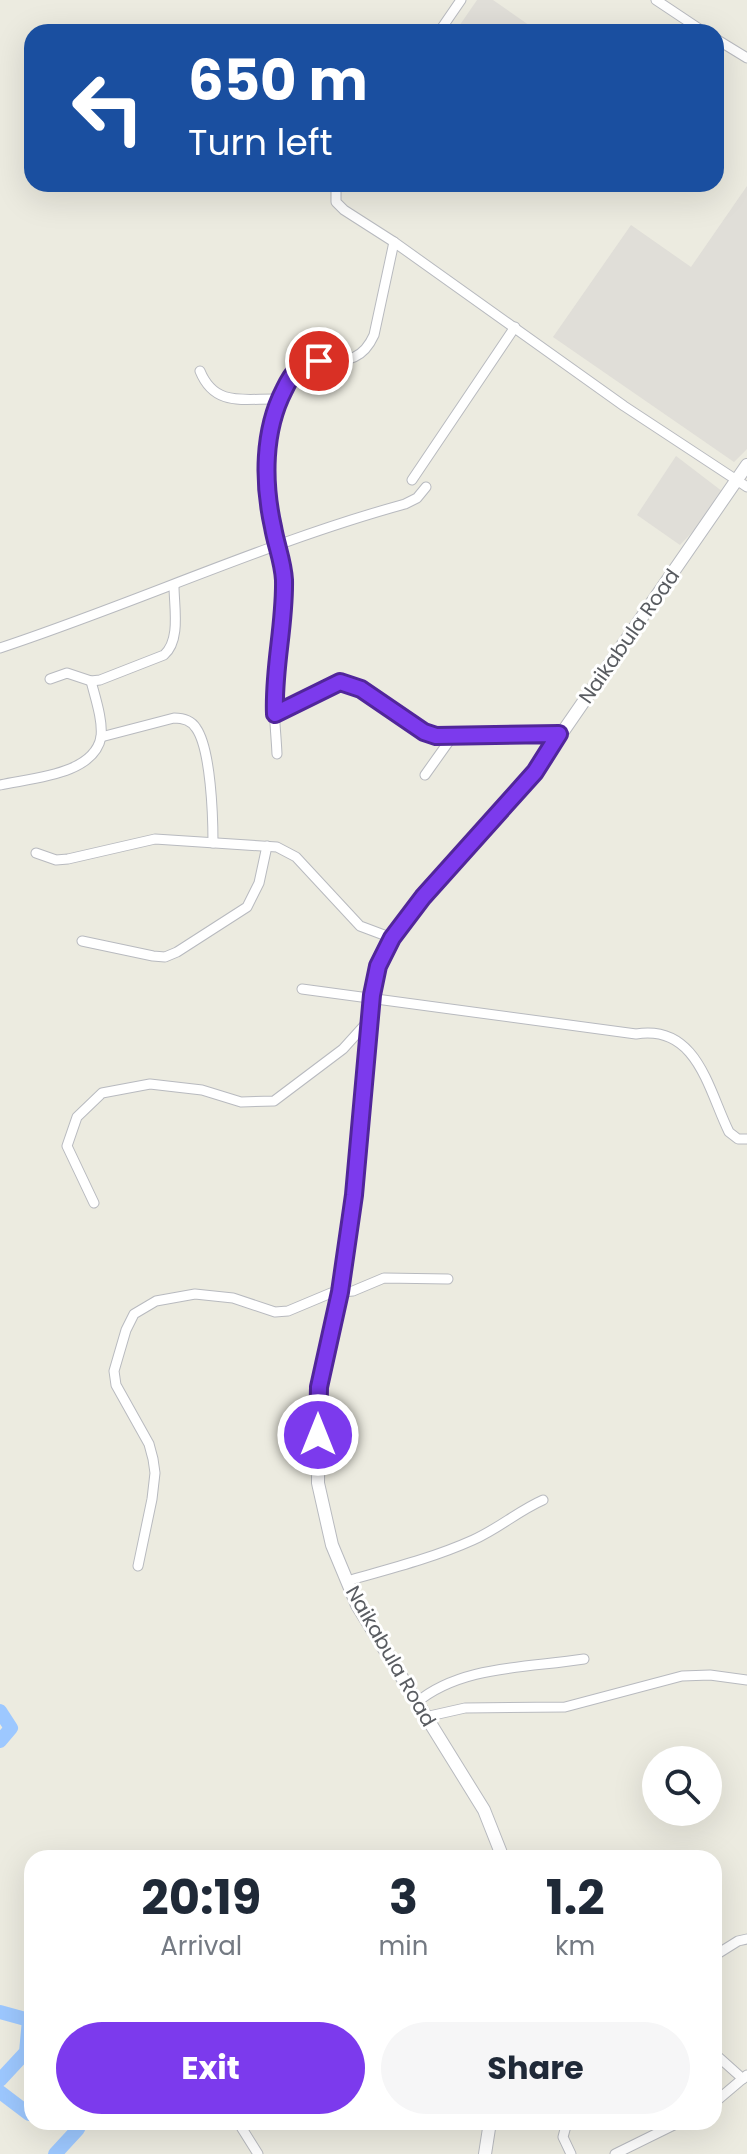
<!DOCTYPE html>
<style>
:root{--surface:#fff;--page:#f6f6f7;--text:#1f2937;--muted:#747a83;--accent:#7c3aed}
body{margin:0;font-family:Poppins,sans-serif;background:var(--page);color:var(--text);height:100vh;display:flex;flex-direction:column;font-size:30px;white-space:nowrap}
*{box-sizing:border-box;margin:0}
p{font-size:26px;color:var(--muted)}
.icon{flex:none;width:44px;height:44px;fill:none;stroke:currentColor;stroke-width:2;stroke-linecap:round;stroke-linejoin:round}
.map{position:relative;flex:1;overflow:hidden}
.details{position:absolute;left:24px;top:1850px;width:698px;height:280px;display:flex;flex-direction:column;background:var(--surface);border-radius:24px;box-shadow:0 8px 32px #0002}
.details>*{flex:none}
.guide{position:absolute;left:24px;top:24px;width:700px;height:168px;border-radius:24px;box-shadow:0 8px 32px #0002;background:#1a4fa0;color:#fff;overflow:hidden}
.controls{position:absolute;left:642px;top:1746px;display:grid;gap:16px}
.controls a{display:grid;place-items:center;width:80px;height:80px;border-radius:50%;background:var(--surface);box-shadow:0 8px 32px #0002;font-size:40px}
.pin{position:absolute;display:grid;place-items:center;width:68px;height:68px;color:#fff;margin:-34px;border:4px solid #fff;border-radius:50%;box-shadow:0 2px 8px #0007}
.me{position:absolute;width:88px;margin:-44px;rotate:0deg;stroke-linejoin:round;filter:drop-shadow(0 0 6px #0008)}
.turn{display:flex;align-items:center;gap:28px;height:168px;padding:0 32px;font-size:36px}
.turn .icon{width:104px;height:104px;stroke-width:2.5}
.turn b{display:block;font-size:56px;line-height:68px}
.eta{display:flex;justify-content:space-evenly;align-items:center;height:136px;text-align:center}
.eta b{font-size:48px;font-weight:700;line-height:56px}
.primary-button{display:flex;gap:16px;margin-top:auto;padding:16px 32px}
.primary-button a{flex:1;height:92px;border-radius:48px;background:var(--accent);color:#fff;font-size:32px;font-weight:700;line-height:92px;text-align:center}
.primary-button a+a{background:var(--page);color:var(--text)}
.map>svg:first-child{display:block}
.industrial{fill:#e0ded8}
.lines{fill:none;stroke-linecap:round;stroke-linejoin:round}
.river{stroke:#9dc8ff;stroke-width:14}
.minor-casing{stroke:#b8babf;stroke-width:11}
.tertiary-casing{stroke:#b8babf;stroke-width:14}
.minor{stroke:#fff;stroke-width:9}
.tertiary{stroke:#fff;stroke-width:12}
.route-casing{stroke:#51269a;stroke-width:20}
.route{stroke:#7c3aed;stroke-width:14}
.labels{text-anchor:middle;stroke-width:6;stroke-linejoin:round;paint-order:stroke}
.street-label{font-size:20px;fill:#595c61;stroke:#fff}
</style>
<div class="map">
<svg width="747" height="2154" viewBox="0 0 747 2154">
<rect width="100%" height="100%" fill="#ecebe0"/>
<!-- industrial -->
<g class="industrial">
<path d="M477 0H493L539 32H455Z"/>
<path d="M747 186V449L734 462 553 337 631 225 691 267Z"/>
<path d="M676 456 727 495 680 545 637 515Z"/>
</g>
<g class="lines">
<!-- river -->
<g class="river">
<path d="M0 1711 11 1728 0 1741"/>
<path d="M0 2012 29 2020 26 2052 0 2080"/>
<path d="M0 2092 29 2114 32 2113"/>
<path d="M55 2154 78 2129 73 2122"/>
</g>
<defs>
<g id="minor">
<path d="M656 0 704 32"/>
<path d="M439 32 461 0"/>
<path d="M716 39 747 58"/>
<path d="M336 184V202L344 210 394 242 624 406 747 487"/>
<path d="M200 371C215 408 245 398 279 399"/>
<path d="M412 480 515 327"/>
<path d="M0 648C136 603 267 542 405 504L417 498 426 487"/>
<path d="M50 679 67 673 91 681 100 680 164 655C181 640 174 607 174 586"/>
<path d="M275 714 340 682 350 683 361 689 424 732 436 736 559 734"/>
<path d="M101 737 174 718C183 718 191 720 196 728 211 749 213 817 213 843"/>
<path d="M277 754C276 732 273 709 274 687 275 652 284 618 284 583 284 564 277 547 273 529 263 483 263 428 286 385 312 338 352 384 374 335L394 242"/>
<path d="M425 775 452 737"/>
<path d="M0 785C31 778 94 775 101 737 103 720 95 697 91 681"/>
<path d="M36 853 56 860 68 859 155 839 277 847 296 857 360 926 392 938"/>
<path d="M82 941 153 956 165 957 177 952 247 907 259 883 267 846"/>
<path d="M302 989 636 1034C697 1024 708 1089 729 1132L738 1139H747"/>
<path d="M94 1203 67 1146 77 1117 102 1093 150 1084 202 1090 241 1102 274 1101 343 1049 371 1018"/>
<path d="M138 1566 152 1499 155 1473 153 1459 149 1444 116 1385 114 1371 126 1330 134 1314 156 1301 195 1294 233 1298 275 1312 288 1311 331 1293 353 1291 384 1278 448 1279"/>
<path d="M347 1581C389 1569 433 1558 473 1540 498 1529 518 1511 543 1500"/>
<path d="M416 1703C461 1665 528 1668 584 1659"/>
<path d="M425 1717 465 1708 565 1707 682 1676 710 1675 747 1680"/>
<path d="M714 1956 738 1941 747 1939"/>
<path d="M714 2053 743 2079"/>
<path d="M714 2103 747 2075"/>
<path d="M238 2122 258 2154"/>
<path d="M567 2122 563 2137 571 2154"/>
<path d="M615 2154 680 2122"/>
</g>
<g id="tertiary">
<path d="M503 1858 484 1810 357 1605 332 1545 318 1483 319 1387 340 1292 354 1195 372 995 378 966 392 938 423 897 535 772 747 465"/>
<path d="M485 2154 490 2122"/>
</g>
</defs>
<!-- minor casing -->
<use href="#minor" class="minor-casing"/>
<!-- tertiary casing -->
<use href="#tertiary" class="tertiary-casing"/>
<!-- minor -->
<use href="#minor" class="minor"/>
<!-- tertiary -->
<use href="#tertiary" class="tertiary"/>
</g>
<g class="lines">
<defs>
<path id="route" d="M318 1435 319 1387 340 1292 354 1195 372 995 378 966 392 938 423 897 535 772 559 734 436 736 424 732 361 689 340 682 275 714C273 669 285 625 284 580 283 561 276 545 273 527 263 482 263 431 284 390 292 373 300 362 319 361"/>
</defs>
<!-- route casing -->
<use href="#route" class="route-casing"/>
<!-- route -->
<use href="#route" class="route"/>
</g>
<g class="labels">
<!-- street labels -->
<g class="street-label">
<text transform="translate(629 636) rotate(-55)" y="7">Naikabula Road</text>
<text transform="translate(391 1656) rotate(60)" y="7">Naikabula Road</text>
</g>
</g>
</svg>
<div class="controls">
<a><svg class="icon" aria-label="search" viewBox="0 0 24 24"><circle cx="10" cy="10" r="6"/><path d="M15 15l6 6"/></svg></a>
</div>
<div class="pin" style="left:319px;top:361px;background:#d93025"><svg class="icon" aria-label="arrive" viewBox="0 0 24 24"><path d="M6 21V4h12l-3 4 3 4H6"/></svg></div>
<svg class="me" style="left:318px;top:1435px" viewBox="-20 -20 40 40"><circle r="17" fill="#7c3aed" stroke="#fff" stroke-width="3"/><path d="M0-11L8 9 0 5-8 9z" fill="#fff"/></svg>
<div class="guide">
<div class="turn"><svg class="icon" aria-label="left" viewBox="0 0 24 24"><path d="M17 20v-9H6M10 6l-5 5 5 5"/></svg><div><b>650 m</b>Turn left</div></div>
</div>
<section class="details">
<div class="eta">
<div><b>20:19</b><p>Arrival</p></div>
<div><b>3</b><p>min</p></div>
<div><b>1.2</b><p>km</p></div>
</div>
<div class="primary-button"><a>Exit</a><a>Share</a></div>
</section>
</div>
